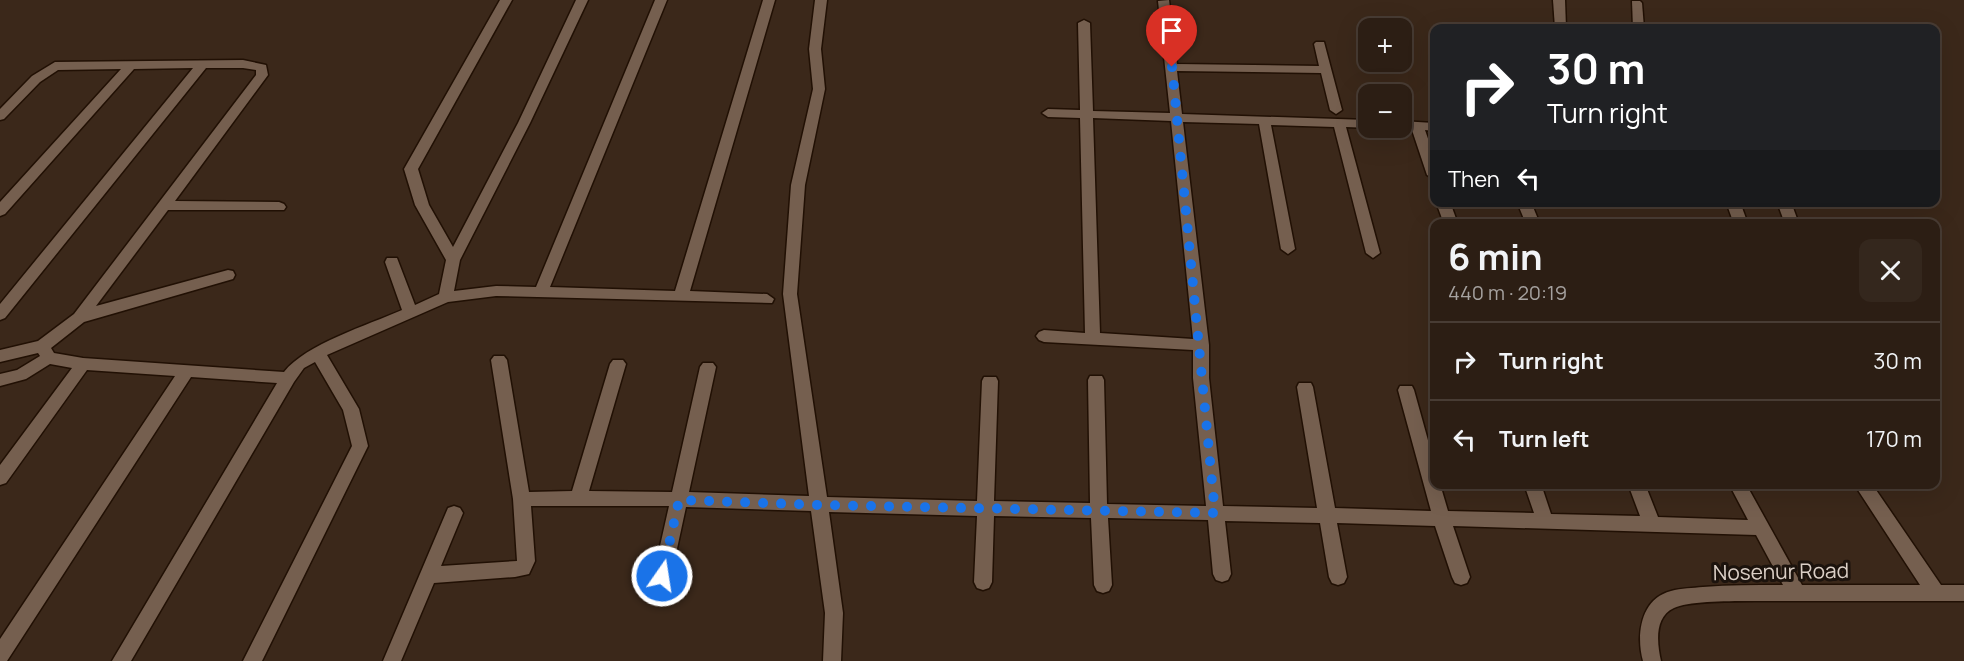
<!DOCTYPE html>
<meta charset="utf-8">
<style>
:root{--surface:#2c1e14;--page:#34271d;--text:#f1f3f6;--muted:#a6a2a0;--line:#483c34}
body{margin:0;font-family:Manrope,sans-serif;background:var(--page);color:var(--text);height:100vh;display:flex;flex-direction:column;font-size:22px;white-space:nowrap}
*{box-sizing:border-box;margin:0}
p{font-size:20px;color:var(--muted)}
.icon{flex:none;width:33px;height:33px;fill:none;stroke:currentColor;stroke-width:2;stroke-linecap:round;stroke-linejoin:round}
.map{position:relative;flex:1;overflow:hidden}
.drawer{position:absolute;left:1430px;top:219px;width:510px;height:270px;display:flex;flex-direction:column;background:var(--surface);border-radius:12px;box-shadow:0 6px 24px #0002,0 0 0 2px var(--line)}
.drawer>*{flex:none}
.hud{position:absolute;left:1430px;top:24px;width:510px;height:183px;border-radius:12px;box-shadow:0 6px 24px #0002,0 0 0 2px var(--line);background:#202124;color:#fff;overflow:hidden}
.tools{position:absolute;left:1358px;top:18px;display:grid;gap:12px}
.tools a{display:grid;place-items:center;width:54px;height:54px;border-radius:12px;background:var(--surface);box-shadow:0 6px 24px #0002,0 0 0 2px var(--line);font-size:30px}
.pin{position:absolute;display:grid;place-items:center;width:51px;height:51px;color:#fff;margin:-62px -26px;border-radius:50% 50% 50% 0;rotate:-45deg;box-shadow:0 0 6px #0007}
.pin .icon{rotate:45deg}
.me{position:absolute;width:66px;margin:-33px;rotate:13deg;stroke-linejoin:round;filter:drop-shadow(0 0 4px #0008)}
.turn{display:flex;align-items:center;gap:21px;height:126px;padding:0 18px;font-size:27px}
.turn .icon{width:78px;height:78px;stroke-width:2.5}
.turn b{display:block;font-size:42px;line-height:51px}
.then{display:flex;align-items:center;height:57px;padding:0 18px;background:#0003;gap:12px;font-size:22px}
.round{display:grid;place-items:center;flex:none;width:63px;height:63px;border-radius:12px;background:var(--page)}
.overview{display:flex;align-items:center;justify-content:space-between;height:102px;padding:0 18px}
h1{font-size:36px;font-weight:700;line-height:45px}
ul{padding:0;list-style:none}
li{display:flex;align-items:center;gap:18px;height:78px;padding:0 18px;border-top:2px solid var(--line)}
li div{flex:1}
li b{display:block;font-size:22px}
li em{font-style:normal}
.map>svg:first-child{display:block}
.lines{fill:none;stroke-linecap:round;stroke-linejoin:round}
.minor-casing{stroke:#211004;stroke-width:3}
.minor{fill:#755f4f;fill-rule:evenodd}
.route{stroke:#1a73e8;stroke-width:10;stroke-dasharray:0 18}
.labels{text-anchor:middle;stroke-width:6;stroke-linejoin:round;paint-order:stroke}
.near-street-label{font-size:21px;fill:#dbcfc6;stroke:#1c130d}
</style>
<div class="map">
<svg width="1964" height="661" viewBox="0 0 1964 661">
<rect width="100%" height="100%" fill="#3b281a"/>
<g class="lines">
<defs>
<g id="minor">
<path d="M500 0H512L418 169 429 205 453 247 518 123 576 0H588L530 123 460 260 454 291 496 286 536 287 655 0H667L550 287 675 291 763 0H775L690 291 767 294 774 299 772 303 496 296 448 302 327 355 359 409 368 446 262 661H243L352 446 343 410 315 362 304 368 294 382 131 661H112L277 383 191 377 7 661H0V639L175 376 87 370 6 483 0 485V465L72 368 50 364 26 379 0 386V374L17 370 40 356 38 353 0 362V350L38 341 74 314 256 75V70L243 68H206L5 318 0 320V304L193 68 134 69 5 214 0 216V202L121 69 58 70 40 82 4 119 0 120V109L32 76 55 62 243 60 266 65 268 75 175 201 279 202 284 204 286 207 284 210H168L96 306 228 270 233 271 235 275 233 279 84 322 51 348 54 353 83 358 284 372C306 344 368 325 402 310L385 262 387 258H397L415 305 439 294 446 260 415 205 404 169Z"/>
<path d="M815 0H827L821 49 825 89 805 185 797 294 827 497 977 501 982 381 984 377H996L998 381 994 501 1090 503 1088 380 1090 376H1102L1104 380 1107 504 1206 506 1193 378V350L1044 342 1039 340 1036 336 1039 332 1044 330 1085 333 1080 118 1048 117 1042 113 1048 109 1080 110 1078 23 1084 20 1090 23 1093 111 1170 113 1158 1 1169 0 1177 64 1319 66 1314 44 1316 42H1324L1342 110 1336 114 1330 110 1321 73 1177 71 1182 114 1368 120 1370 128 1346 127 1380 253 1373 258 1366 253 1334 127 1271 125 1295 249 1288 254 1281 249 1259 124 1183 122 1209 345V378L1223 506 1317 508 1297 387 1299 383H1311L1313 387 1335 508 1431 511 1398 390 1400 386H1412L1414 390 1434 462V484H1440L1448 511 1534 513 1524 484H1541L1551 514 1640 516 1628 484H1645L1658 517 1748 520 1729 484H1746L1802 585H1920L1854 484H1872L1941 585H1964V601C1898 601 1832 601 1766 601 1746 601 1689 600 1674 608 1654 617 1657 643 1661 661H1643C1636 636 1640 599 1671 591 1681 588 1693 588 1703 587 1730 585 1756 585 1783 585L1756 535 1453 526 1470 577 1467 583 1461 585 1455 583 1452 577 1435 526 1337 523 1347 577 1344 583 1338 585 1332 583 1329 577 1320 523 1225 521 1231 574 1228 580 1222 582 1216 580 1213 574 1208 520 1108 518 1112 585 1109 591 1103 593 1097 591 1094 585 1091 518 994 516 992 582 989 588 983 590 977 588 974 582 977 516 829 512 843 613 841 661H823L825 613 811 511 686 507 667 595 664 601 658 603 652 601 649 595 669 506H531L535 561 529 574 515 577 434 583 401 661H383L448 508 454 506 460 508 463 513 441 566 517 561 513 499 491 360 494 356H504L507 360 529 492 572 491 610 364 613 360H623L626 364 589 491 672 492 700 367 703 363H713L716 367 689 492 809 496 783 294 791 185 813 89 809 49ZM1093 118 1171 121 1193 339 1100 333Z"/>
<path d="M1553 0H1565L1566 28H1555Z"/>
<path d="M1632 1H1640L1642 3 1644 28H1633Z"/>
<path d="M1401 121 1434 123V131L1425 130 1434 156V179L1427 175 1412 130 1396 128H1401Z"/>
<path d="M1436 202H1450L1458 224H1444Z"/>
<path d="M1517 202H1531L1540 224H1526Z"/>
<path d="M1726 202H1740L1748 224H1734Z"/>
<path d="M1777 202H1791L1799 224H1785Z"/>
</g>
</defs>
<!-- minor casing -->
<use href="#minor" class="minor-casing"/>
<!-- minor -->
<use href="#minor" class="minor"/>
</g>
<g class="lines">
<!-- route -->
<path class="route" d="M662 576 679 500 820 505 1215 513 1172 67"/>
</g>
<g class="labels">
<!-- near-street labels -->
<g class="near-street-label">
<text transform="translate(1781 572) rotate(-1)" y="7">Nosenur Road</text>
</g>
</g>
</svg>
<div class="tools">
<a>+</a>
<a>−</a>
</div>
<div class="pin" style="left:1172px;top:67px;background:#d93025"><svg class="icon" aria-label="arrive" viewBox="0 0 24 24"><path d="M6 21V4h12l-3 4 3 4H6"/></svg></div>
<svg class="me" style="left:662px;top:576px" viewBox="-20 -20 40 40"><circle r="17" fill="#1a73e8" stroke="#fff" stroke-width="3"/><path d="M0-11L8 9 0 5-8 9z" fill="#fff"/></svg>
<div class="hud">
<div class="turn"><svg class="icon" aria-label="right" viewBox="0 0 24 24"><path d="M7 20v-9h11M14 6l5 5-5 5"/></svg><div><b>30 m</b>Turn right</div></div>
<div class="then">Then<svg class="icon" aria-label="left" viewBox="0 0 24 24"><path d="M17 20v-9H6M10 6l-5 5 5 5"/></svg></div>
</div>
<section class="drawer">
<div class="overview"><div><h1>6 min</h1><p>440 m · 20:19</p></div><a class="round"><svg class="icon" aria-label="close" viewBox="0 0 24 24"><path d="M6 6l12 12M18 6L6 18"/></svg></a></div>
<ul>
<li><svg class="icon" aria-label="right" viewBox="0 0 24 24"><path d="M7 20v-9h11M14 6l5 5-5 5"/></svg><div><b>Turn right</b></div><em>30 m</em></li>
<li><svg class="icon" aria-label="left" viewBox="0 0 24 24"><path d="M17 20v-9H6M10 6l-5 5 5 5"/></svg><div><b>Turn left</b></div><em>170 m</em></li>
</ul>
</section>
</div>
